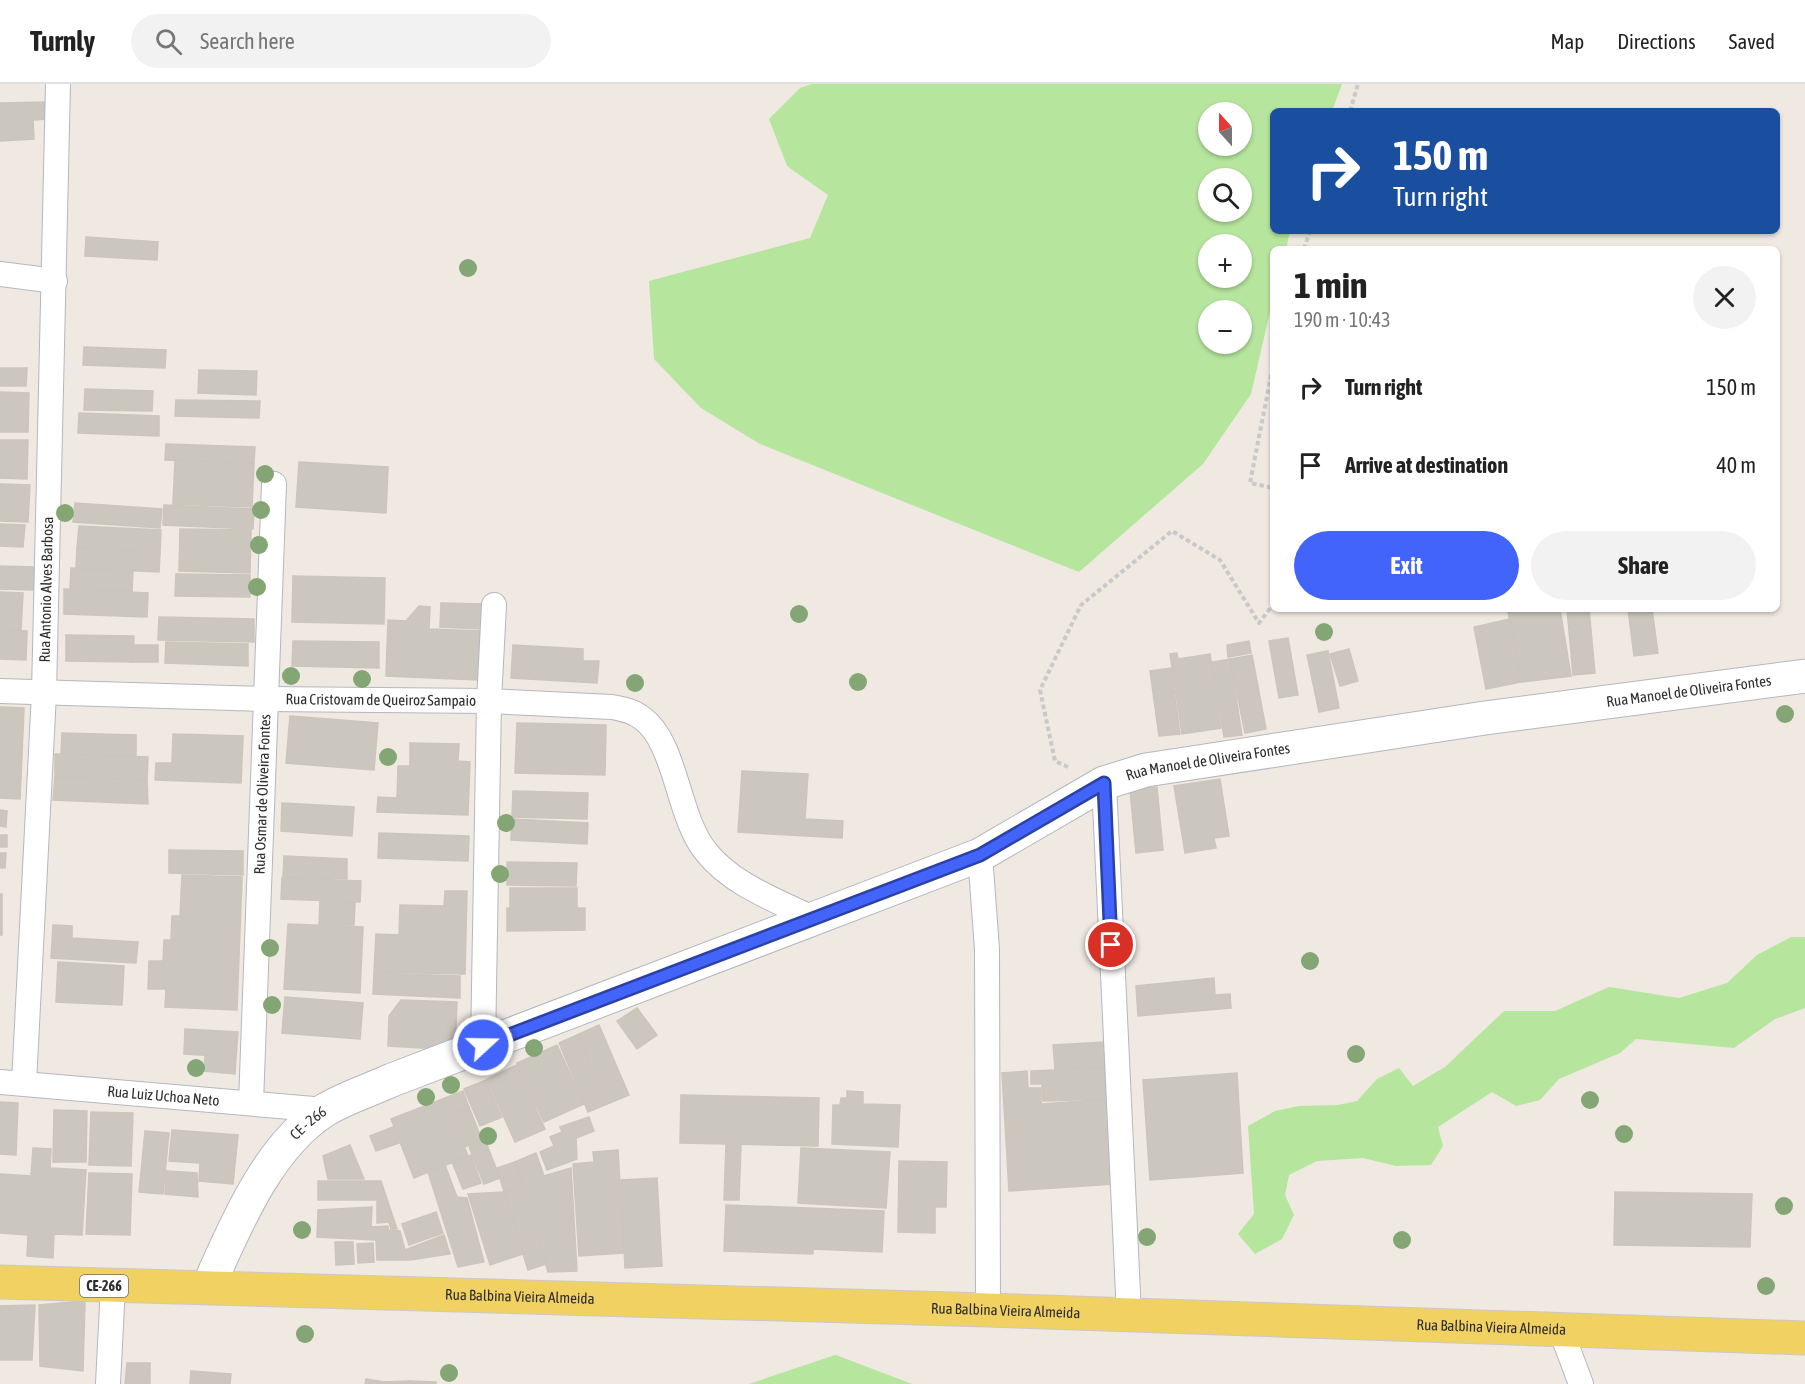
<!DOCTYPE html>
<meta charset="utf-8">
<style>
:root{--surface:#fff;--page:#f2f2f2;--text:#222;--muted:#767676;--line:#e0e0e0;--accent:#4264fb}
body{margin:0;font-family:"Asap Condensed",sans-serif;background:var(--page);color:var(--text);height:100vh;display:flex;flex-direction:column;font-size:22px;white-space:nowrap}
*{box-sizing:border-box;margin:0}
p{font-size:20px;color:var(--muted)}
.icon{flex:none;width:33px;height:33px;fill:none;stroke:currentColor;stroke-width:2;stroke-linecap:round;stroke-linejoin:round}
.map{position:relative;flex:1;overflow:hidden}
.side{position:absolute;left:1270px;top:162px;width:510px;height:366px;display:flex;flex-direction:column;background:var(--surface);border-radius:9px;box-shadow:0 2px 4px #0004}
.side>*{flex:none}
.top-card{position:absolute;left:1270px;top:24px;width:510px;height:126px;border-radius:9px;box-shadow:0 2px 4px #0004;background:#1a4fa0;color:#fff;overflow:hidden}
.needle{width:39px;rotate:339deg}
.controls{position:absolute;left:1198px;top:18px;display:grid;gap:12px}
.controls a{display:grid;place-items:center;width:54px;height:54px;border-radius:50%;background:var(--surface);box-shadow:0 2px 4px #0004;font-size:30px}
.pin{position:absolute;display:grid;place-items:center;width:51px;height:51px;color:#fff;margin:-26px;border:3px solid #fff;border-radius:50%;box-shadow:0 2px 6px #0007}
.me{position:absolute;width:66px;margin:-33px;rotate:69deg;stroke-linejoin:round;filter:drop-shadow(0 0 4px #0008)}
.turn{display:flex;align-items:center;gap:21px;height:126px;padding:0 24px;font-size:27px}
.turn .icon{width:78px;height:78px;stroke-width:2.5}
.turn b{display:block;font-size:42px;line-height:51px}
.round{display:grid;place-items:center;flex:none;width:63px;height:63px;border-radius:32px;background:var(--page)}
.headline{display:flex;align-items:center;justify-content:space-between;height:102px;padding:0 24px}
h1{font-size:36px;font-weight:700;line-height:45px}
.cta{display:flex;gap:12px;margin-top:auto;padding:12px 24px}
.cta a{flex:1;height:69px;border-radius:36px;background:var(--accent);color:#fff;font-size:24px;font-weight:700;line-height:69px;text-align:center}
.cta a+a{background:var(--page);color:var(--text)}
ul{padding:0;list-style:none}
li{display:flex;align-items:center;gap:18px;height:78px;padding:0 24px}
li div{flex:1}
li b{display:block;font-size:22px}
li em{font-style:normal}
header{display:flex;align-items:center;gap:36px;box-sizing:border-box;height:84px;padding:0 30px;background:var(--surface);border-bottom:2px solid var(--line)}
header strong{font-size:28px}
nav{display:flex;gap:33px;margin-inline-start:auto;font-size:21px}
.search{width:420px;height:54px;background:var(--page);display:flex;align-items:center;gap:15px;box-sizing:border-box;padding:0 21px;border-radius:33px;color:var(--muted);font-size:22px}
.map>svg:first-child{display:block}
.green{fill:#b6e59e;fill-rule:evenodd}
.building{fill:#cbc7bf;stroke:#cbc5ba;stroke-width:1.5}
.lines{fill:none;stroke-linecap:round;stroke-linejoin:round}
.street-casing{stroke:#b4b7c1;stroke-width:26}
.secondary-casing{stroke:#b4b7c1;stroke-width:35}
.primary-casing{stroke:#c9c9c9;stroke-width:35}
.path{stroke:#c9c9c9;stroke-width:4;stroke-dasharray:4.5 3;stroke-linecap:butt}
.street{stroke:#fff;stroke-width:24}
.secondary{stroke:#fff;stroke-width:33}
.primary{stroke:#f2d163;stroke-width:33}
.tree{fill:#84a574}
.route-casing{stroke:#2b41a3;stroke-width:15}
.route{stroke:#4264fb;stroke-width:10}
.labels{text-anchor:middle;stroke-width:4.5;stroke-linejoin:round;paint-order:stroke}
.shield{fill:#fff;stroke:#6d6d6d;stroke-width:1.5}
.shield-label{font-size:14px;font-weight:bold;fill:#2e2e2e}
.street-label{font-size:15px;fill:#2e2e2e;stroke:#fff}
</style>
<header>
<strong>Turnly</strong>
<div class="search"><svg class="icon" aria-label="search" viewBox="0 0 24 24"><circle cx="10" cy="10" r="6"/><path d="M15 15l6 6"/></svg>Search here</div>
<nav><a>Map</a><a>Directions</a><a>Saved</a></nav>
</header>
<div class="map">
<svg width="1805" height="1300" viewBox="0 0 1805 1300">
<rect width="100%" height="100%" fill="#efe9e1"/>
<!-- green -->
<g class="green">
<path d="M812 0H1342L1332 27H1274V147H1290L1286 165H1274L1273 215 1251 310 1203 380 1079 488 760 360 701 324 654 275 649 197 810 154 828 111 787 82 769 35 800 4ZM1209 28H1242V62H1209ZM1209 94H1242V128H1209ZM1209 160H1242V194H1209ZM1209 226H1242V260H1209Z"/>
<path d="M1791 853H1805V924L1775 935 1734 964 1636 955 1620 969 1559 995 1540 1016 1516 1022 1492 1008 1438 1043 1443 1062 1431 1081 1396 1082 1363 1074 1317 1077 1289 1091 1285 1111 1294 1131 1282 1155 1255 1170 1238 1150 1254 1130 1248 1042 1275 1027 1299 1022 1338 1021 1357 1017 1377 995 1399 984 1413 1002 1445 983 1504 927H1555L1609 903 1679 914 1727 899 1757 871Z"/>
<path d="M836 1271 912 1300H749L835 1271Z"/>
</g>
<!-- building -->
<g class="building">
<path d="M47 18V35L33 36 34 55 0 57V19Z"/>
<path d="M86 153 158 158 157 176 85 172Z"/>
<path d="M84 263 166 266 165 284 83 281Z"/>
<path d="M0 284H27L26 302H0Z"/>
<path d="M199 286 257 287 256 311 198 309Z"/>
<path d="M85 305 153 307 152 327 84 326Z"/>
<path d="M0 308 29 309 28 348H0Z"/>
<path d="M176 316 260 317 259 334 175 332Z"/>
<path d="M79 329 159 332V352L78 349Z"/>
<path d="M0 356H28L27 395 0 394Z"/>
<path d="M166 360 255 363 254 379 165 376Z"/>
<path d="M175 376 254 379 252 423 173 420Z"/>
<path d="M299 378 388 383 386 429 296 423Z"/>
<path d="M0 400 30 401 28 438 0 437Z"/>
<path d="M75 419 162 425 160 444 73 438Z"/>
<path d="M164 421 254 425 253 445 163 441Z"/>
<path d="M0 440 25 441 23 463 0 462Z"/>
<path d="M79 442 161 446 160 469 77 464Z"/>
<path d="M180 445 251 446 250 489 179 487Z"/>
<path d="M77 464 160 469 159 488 76 484Z"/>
<path d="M0 482 34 483 33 506 0 505Z"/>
<path d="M71 484 133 487 132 508 70 505Z"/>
<path d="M176 490 250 491V513L175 512Z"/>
<path d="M293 492 385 494 384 540 292 538Z"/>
<path d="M64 505 148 509 147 533 64 530Z"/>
<path d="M0 508 23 509 21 546H0Z"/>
<path d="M441 519 483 520 482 545 440 543Z"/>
<path d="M419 522 430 523 429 545 480 547 478 596 386 592 388 536 406 537Z"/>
<path d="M1523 525H1560L1571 592 1521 598 1508 527Z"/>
<path d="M1567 525H1589L1595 589 1573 591Z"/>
<path d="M1628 525H1652L1658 569 1634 572Z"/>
<path d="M159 533 254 535V558L158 556Z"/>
<path d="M1510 535 1521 598 1486 605 1474 543Z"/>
<path d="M0 546 27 547 26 576 0 575Z"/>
<path d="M66 551 134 552 133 578 66 577Z"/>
<path d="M1288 554 1298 611 1279 614 1269 557Z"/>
<path d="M293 557 379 558V584L292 582Z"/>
<path d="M1249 557 1251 569 1228 573 1227 561Z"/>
<path d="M166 558 248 560V582L165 579Z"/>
<rect x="133" y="561" width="25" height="17"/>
<path d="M513 561 583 565V577H599L597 599 511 594Z"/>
<path d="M1349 565 1358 597 1340 602 1330 570Z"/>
<path d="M1328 567 1339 624 1319 628 1307 571Z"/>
<path d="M1177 569 1178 575 1210 570 1221 644 1182 650 1170 570Z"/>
<path d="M1252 571 1266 645 1245 649 1230 575Z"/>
<path d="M1230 575 1242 651 1224 653 1212 578Z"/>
<path d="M1171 584 1180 650 1159 652 1150 587Z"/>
<path d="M0 623 24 624 22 671 0 670Z"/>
<path d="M290 632 378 639 374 686 286 679Z"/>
<path d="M517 639 606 641 605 691 515 689Z"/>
<path d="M62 649 136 651V672L61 670Z"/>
<path d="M173 650 243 652 241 699 155 696 156 679H172Z"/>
<path d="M410 659 459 660 458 677 470 678 468 731 377 728 378 713 397 714 398 682H410Z"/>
<path d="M0 670 22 671 21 693 0 692Z"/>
<path d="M55 670 148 673 147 696 55 693Z"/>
<path d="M742 687 808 690 805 735 843 737 842 754 738 748Z"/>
<path d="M0 692 21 693 20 715 0 714Z"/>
<path d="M55 693 147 696 148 720 53 716Z"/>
<path d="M1220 695 1229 752 1214 754 1216 764 1185 769 1174 702Z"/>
<path d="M1157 703 1163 766 1136 769 1130 706Z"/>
<path d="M513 707 588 709 587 735 512 733Z"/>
<path d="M282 719 354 723 352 752 281 747Z"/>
<path d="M0 726 7 727 6 743 0 742Z"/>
<path d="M512 735 588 739 587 760 511 756Z"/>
<path d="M379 749 469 752 468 777 378 774Z"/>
<rect x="0" y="751" width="7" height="12"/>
<path d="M169 766 243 767V791L169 789Z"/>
<path d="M0 769H6L5 784H0Z"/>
<path d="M284 772 347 775V795L283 793Z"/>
<path d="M507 778 577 779 576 802 507 801Z"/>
<path d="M182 791 242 793 237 926 165 923 166 905H148L149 877H163L164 856H171L172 832H180Z"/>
<path d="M282 794 361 797 360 818 281 815Z"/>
<rect x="510" y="804" width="67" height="20"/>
<path d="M445 807H467L465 890 374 888 376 850 399 851 400 821 444 822Z"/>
<rect x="0" y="810" width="2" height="41"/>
<path d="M320 817 355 818 354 841H319Z"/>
<path d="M507 824H585V846L507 847Z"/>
<path d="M288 840 363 843 360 909 284 905Z"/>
<path d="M53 841 72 842V854L138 858 136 879 51 874Z"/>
<path d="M58 878 124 882 122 921 56 918Z"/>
<path d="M374 889 460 892V914L373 910Z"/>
<path d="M1214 894 1215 911 1230 910 1231 924 1138 932 1136 902Z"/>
<path d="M285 913 363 919 360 955 282 949Z"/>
<path d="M401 916 457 918 455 966 388 962 389 932Z"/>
<path d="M637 924 657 951 637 965 617 937Z"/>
<path d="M599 941 629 1011 607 1020 577 951Z"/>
<path d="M185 945 238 948 236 973 184 970Z"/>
<path d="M577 951 607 1020 588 1028 559 959Z"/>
<path d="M1105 958 1106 983 1055 985 1053 961Z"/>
<path d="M557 961 584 1020 544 1038 517 979Z"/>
<path d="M205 971 236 973 235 990 204 987Z"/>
<path d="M517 981 545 1045 515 1058 487 995Z"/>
<path d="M1105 984 1106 1015 1043 1017 1042 1000H1031V987Z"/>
<path d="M1027 987 1028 1004H1041V1020L1109 1015 1114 1100 1009 1107 1002 989Z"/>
<path d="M1237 989 1243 1089 1150 1096 1143 996Z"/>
<path d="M486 996 502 1033 480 1042 464 1005Z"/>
<path d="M463 1007 469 1023 452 1030 468 1072 414 1094 391 1035Z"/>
<path d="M847 1007 863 1008V1020L900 1021 898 1063 832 1060 833 1021H840L841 1014H847Z"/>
<path d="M681 1011 819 1014 818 1062 680 1059Z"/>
<path d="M0 1018 18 1019 16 1071 0 1070Z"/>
<path d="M469 1023 482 1056 464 1063 452 1030Z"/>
<path d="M54 1026 87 1027 86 1078H53Z"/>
<path d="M91 1028 133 1029 131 1082 89 1081Z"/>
<path d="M589 1033 594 1047 576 1054 577 1075 547 1086 540 1068 554 1062 550 1053 562 1048 560 1043Z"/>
<path d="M393 1043 399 1059 376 1067 370 1052Z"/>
<path d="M172 1046 238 1051 233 1100 199 1097 200 1079 169 1077Z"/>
<path d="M145 1047 169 1049 163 1110 139 1108Z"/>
<path d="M485 1056 500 1094 484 1100 469 1063Z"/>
<path d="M726 1060H741L739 1116H724Z"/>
<path d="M350 1061 364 1095H328L323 1072Z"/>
<path d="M33 1064 51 1065 50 1084 86 1086 82 1151 54 1150 53 1174 27 1172 28 1151 0 1149V1090L31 1092Z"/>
<path d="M801 1064 890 1068 886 1124 798 1119Z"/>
<path d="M618 1066 624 1169 579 1172 573 1080 594 1078 593 1068Z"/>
<path d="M536 1069 544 1092 571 1084 577 1187 548 1188 515 1078Z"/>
<path d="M471 1071 481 1099 463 1105 452 1078Z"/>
<path d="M899 1077 947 1078 946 1123H935V1149L898 1148Z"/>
<path d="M515 1078 523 1102 504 1108 497 1084Z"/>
<path d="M445 1081 457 1113 467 1114 484 1178 458 1183 428 1088Z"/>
<path d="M166 1087 197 1089 198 1113 165 1110Z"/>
<path d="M89 1089 132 1090 130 1151 86 1150Z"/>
<path d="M657 1094 662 1182 625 1184 621 1096Z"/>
<path d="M318 1097H381L397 1145H391L389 1138 377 1139V1116H318Z"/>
<path d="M523 1102 546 1180 528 1186 504 1108Z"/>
<path d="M504 1108 523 1170 490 1181 468 1110Z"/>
<path d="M1615 1108 1752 1110 1750 1163 1614 1161Z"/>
<path d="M726 1121 884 1127 882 1168 813 1165V1170L724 1167Z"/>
<path d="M372 1123 371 1143 388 1142V1146L400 1147 405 1166 444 1151 450 1170 410 1176H377L376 1156 317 1153 318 1126Z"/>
<path d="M436 1128 443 1149 409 1161 402 1140Z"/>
<path d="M335 1158H353L354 1180 336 1181Z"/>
<path d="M373 1159 374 1178 358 1179 357 1160Z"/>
<path d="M85 1217 83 1287 40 1282 39 1221Z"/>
<path d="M35 1221 32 1276H0V1222Z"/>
<path d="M127 1279H150V1300H125Z"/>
<path d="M191 1287 231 1290 230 1300H190Z"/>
<path d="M366 1295 384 1298V1300H365Z"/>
<path d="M409 1297V1300H384V1298Z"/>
<path d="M409 1297 436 1298V1300H409Z"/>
</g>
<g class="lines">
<defs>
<g id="street">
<path d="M0 190 55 197"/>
<path d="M494 521 489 617 612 623C623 625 633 627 642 634 677 659 677 734 707 769 733 801 776 816 812 834"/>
<path id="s1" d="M0 607 266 615 489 617 483 961"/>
<path d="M1104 699 1129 1231"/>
<path d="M980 771 987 865 988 1226"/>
<path id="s2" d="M0 998 325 1026"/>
<path id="s3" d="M24 999 44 609 58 0"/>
<path id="s4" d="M251 1019 274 400"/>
<path d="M1560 1244 1581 1300"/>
<path d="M108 1300 113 1202"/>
</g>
<g id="secondary">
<path id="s5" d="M208 1203C235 1143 267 1063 325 1026 345 1014 370 1006 392 996L980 771 1104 699 1146 686 1485 634 1805 592"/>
</g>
<g id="primary">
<path id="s6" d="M0 1198 988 1226 1805 1254"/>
</g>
</defs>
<!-- street casing -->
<use href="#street" class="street-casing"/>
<!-- secondary casing -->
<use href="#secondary" class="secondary-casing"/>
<!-- primary casing -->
<use href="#primary" class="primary-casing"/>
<!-- path -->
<g class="path">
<path d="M1350 27 1358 0"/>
<path d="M1304 165 1310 147"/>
<path d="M1274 276 1250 399 1274 404"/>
<path d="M1068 683 1055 677 1040 606 1081 521 1172 447 1220 476 1259 539 1274 519"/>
</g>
<!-- street -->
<use href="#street" class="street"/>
<!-- secondary -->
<use href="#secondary" class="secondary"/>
<!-- primary -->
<use href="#primary" class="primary"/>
</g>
<!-- trees -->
<g class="tree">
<circle cx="468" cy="184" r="9"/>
<circle cx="265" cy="390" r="9"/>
<circle cx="261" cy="426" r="9"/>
<circle cx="65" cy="429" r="9"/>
<circle cx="259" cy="461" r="9"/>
<circle cx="257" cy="503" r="9"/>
<circle cx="799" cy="530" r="9"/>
<circle cx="1324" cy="548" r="9"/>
<circle cx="291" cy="592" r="9"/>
<circle cx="362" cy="595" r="9"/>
<circle cx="858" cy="598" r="9"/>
<circle cx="635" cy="599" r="9"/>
<circle cx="1785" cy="630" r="9"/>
<circle cx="388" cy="673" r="9"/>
<circle cx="506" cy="739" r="9"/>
<circle cx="500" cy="790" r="9"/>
<circle cx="270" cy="864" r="9"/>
<circle cx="1310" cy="877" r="9"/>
<circle cx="272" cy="921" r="9"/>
<circle cx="534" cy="964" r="9"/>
<circle cx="1356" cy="970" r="9"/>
<circle cx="196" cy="984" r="9"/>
<circle cx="451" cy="1001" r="9"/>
<circle cx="426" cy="1013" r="9"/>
<circle cx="1590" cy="1016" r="9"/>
<circle cx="1624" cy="1050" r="9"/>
<circle cx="488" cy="1052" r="9"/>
<circle cx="1784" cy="1122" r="9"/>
<circle cx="302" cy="1146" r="9"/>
<circle cx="1147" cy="1153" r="9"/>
<circle cx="1402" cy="1156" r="9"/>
<circle cx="1766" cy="1202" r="9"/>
<circle cx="305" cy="1250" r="9"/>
<circle cx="449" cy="1289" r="9"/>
</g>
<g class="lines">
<defs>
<path id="route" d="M483 961 980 771 1104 699 1111 861"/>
</defs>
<!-- route casing -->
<use href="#route" class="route-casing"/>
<!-- route -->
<use href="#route" class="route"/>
</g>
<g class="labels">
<!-- shield labels -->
<rect class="shield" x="80" y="1191" width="48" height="22" rx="4.5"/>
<g class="shield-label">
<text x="104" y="1207">CE-266</text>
</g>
<!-- street labels -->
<g class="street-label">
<text dy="5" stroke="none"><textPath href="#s3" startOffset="494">Rua Antonio Alves Barbosa</textPath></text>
<text dy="5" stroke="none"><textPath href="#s5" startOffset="1654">Rua Manoel de Oliveira Fontes</textPath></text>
<text dy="5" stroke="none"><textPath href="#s1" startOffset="381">Rua Cristovam de Queiroz Sampaio</textPath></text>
<text dy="5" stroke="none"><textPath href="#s5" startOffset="1168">Rua Manoel de Oliveira Fontes</textPath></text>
<text dy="5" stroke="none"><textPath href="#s4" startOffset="309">Rua Osmar de Oliveira Fontes</textPath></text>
<text dy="5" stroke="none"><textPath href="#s2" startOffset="164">Rua Luiz Uchoa Neto</textPath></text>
<text dy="5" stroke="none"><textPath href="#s5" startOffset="194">CE - 266</textPath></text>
<text dy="5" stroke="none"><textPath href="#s6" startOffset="520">Rua Balbina Vieira Almeida</textPath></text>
<text dy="5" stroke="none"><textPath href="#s6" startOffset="1006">Rua Balbina Vieira Almeida</textPath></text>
<text dy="5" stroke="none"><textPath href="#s6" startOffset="1492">Rua Balbina Vieira Almeida</textPath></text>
</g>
</g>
</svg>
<div class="controls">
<a><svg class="needle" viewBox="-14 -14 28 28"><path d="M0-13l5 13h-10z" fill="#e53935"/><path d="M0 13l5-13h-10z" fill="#767676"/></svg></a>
<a><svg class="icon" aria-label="search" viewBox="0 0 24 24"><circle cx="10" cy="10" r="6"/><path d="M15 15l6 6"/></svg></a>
<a>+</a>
<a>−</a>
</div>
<div class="pin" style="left:1111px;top:861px;background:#d93025"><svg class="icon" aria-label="arrive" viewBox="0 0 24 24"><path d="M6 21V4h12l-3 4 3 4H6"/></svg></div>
<svg class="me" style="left:483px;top:961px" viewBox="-20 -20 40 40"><circle r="17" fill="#4264fb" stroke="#fff" stroke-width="3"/><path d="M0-11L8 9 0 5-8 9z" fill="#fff"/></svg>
<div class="top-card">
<div class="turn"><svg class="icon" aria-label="right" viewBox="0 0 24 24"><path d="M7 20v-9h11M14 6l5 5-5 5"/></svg><div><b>150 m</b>Turn right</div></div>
</div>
<section class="side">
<div class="headline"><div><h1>1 min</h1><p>190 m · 10:43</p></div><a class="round"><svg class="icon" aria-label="close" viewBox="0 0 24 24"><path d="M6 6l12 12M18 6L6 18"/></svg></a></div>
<ul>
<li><svg class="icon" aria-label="right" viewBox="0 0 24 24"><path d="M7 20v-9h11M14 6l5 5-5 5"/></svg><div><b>Turn right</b></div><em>150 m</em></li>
<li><svg class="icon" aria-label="arrive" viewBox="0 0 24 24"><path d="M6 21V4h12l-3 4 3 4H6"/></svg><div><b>Arrive at destination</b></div><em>40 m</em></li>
</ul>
<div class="cta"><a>Exit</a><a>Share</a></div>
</section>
</div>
